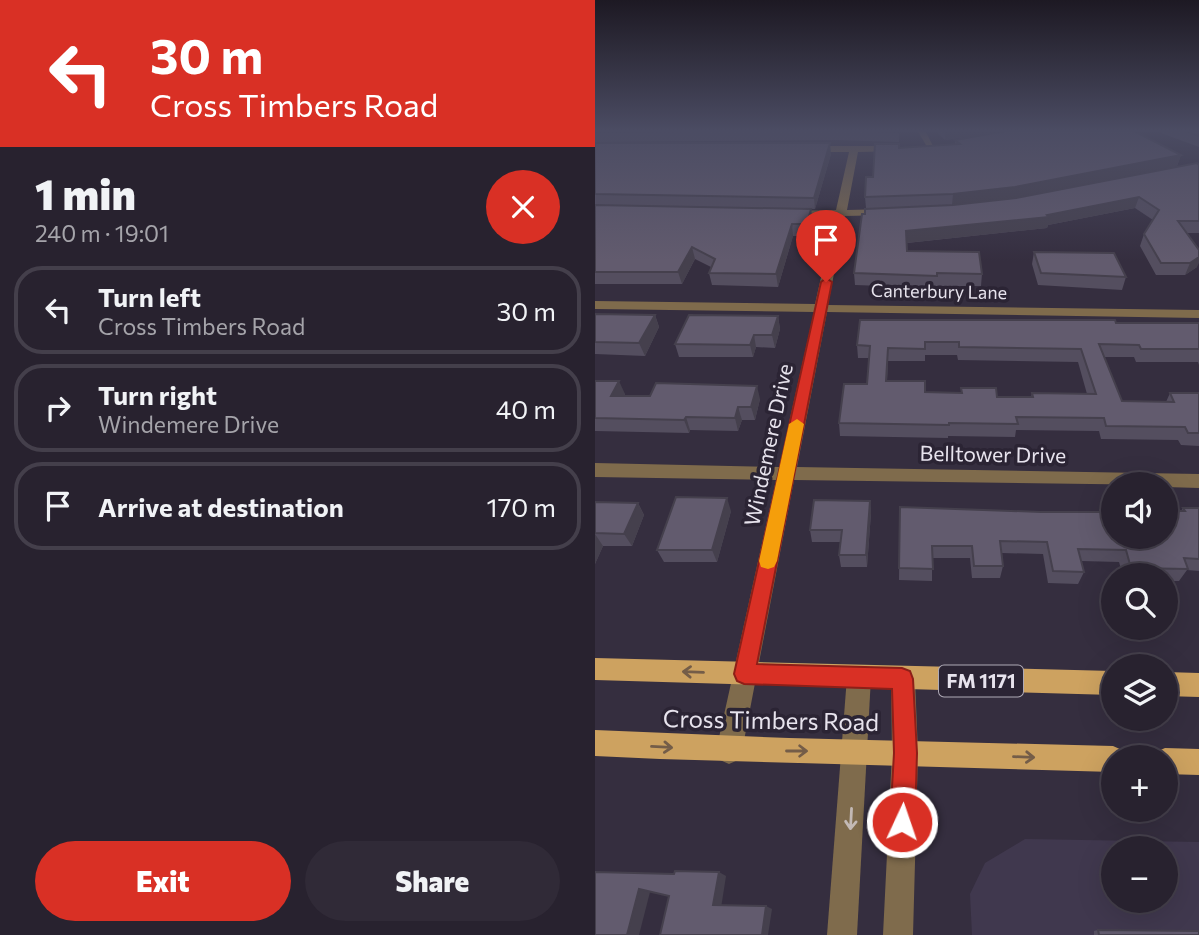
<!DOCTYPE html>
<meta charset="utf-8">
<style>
:root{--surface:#28222f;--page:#302a37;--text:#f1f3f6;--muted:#a5a4aa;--line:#443f4b;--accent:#d93025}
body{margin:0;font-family:Commissioner,sans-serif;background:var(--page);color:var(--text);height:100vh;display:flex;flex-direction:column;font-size:26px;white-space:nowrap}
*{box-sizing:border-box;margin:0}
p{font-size:23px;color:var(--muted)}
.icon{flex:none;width:38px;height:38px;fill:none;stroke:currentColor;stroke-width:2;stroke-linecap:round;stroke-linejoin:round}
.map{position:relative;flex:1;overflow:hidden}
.details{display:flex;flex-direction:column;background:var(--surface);width:595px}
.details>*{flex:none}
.guide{background:#d93025;color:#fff;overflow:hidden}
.tools{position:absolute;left:506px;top:472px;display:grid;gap:14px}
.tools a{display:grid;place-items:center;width:77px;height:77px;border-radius:50%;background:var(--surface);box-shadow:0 7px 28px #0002,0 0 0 2px var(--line);font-size:35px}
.pin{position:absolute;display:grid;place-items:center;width:60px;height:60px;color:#fff;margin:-72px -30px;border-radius:50% 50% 50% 0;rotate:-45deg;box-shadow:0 0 7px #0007}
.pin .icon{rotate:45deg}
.me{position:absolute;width:77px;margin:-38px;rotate:3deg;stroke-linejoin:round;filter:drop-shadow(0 0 5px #0008)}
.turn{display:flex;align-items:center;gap:24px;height:147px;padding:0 35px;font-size:32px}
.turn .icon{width:91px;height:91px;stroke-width:2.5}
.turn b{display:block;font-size:49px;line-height:60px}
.round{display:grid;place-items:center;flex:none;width:74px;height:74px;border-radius:37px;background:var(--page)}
.summary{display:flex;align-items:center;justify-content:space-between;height:119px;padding:0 35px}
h1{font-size:42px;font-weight:800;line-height:52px}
.cta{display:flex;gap:14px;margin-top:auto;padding:14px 35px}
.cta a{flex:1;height:80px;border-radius:42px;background:var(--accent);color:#fff;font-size:28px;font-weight:800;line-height:80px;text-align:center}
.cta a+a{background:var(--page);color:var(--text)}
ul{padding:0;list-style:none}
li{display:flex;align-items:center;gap:21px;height:88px;margin:0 14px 10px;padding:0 21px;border:4px solid var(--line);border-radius:28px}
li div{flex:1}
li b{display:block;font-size:26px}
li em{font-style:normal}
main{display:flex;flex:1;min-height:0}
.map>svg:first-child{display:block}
.built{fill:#40384e;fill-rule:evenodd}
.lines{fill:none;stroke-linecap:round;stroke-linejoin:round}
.minor{fill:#7f6b4c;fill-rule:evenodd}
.major{fill:#cda260;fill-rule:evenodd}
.wall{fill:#544e5f;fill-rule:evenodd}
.shaded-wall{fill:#45404d}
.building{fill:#625b6e;stroke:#45404d;stroke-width:2;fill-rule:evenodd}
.oneway{stroke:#745d48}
.oneway2{stroke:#c3b9b5}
.route{fill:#d93025;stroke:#8d1f18;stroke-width:2}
.slow{fill:#f59e0b}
.labels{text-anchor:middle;stroke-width:7;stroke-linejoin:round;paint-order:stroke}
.far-street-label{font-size:18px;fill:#e7e3ed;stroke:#2b2434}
.shield{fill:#2b2434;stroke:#afaab6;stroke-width:2}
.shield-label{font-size:19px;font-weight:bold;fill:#e7e3ed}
.street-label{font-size:21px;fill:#e7e3ed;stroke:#2b2434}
.near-street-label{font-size:24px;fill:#e7e3ed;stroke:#2b2434}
</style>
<main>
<section class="details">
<div class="guide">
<div class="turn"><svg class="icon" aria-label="left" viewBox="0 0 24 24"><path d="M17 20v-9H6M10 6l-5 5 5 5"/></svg><div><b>30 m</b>Cross Timbers Road</div></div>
</div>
<div class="summary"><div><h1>1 min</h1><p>240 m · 19:01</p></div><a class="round" style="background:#d93025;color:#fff"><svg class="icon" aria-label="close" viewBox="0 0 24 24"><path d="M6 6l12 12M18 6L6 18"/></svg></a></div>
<ul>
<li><svg class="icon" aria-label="left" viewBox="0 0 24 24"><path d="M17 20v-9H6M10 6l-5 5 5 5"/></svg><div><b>Turn left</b><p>Cross Timbers Road</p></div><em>30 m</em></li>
<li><svg class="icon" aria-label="right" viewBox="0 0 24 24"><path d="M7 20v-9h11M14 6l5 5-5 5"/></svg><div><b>Turn right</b><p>Windemere Drive</p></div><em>40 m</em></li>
<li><svg class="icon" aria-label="arrive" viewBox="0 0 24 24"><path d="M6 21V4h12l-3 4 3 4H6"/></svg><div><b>Arrive at destination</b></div><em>170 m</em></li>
</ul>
<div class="cta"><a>Exit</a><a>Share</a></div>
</section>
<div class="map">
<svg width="604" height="935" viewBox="0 0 604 935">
<rect width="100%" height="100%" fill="#352e3f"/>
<!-- built -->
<path class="built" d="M430 839 604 842V935H377L375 894 390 863ZM518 849H570V901H518Z"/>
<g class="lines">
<!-- minor -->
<g class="minor">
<path d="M322 130H330L340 150H334Z"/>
<path d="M304 146 307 151 263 152 252 210 294 209 299 212 294 215 250 216 233 305 604 310V318L232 312 202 467 604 474V488L570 487V485L199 480 147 751 143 760 134 764 125 760 121 751 181 480 0 477V463L184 467 219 312 0 309V301L220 304 240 216 192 217 187 214 192 211 241 210 254 152H213L209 149 213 146Z"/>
<path d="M264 665 272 669 276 677 262 935H232L252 677 256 669Z"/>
<path d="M308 667 316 671 320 679 323 753 318 935H288L297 753 296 679 300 671Z"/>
</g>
<!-- major -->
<g class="major">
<path d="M0 658 518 671V695L0 680Z"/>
<path d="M570 672 604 673V697L570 696Z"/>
<path d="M0 730 194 738 518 746 527 750 530 758H518V772L65 759 0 756Z"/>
<path d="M570 748 604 749V775L570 774V758H558L561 752Z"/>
</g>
</g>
<!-- wall -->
<g class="wall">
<path d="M0 130H304V142L242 140 0 142Z"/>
<path d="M340 130H537L586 155 582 166 419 198 604 165V233H591L602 267 590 275H561L545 246 549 234 558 220 540 208 453 225 452 228 312 243V251L387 274 386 286H341V288L260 285 259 273 271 208 270 197 278 177 304 148 360 144V140L412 131 350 140Z"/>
<path d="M558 130H604V147Z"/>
<path d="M0 143 236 154 220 209H216L217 220 213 236H198L183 287 117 285 114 273 116 267 100 259 87 284H0Z"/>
<path d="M439 252 531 277 527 290 443 285 437 264Z"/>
<path d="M0 314 60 315 64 327 50 356 0 354Z"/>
<path d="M183 316 185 329 180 348 161 347 158 357H84L80 344Z"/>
<path d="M521 323H604V365L603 362H541L539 357H509L527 401 571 402 575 393H604V446L586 445 583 440 506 439 504 431 421 430 420 437 353 436V438L245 436 244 423 272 384 274 358H263L262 345ZM330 355H362L363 360 483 362 492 394 437 393 436 397H402L366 388V392H330L292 381 293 361H330Z"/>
<path d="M0 381 30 394 29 396 165 399 160 420H147L143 431 95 430 94 433 0 431Z"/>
<path d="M275 501 276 513 272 567H246L244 555 245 542H217L215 530Z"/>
<path d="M0 502 43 503 49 515 37 546H8L0 564Z"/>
<path d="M305 507 446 512 586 511 588 508H604V571L592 570 584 581H570V576H528L524 562 486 561 489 572 483 584 453 583 448 554 407 553 408 566 405 578H377L375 558H337V581L304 580Z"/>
<path d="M136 511 122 562H69L62 550Z"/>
<path d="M503 930 604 935H499V931Z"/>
</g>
<!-- shaded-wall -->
<g class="shaded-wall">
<path d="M350 130H416L350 140Z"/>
<path d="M235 143 236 154 220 209 219 198Z"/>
<path d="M586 155 582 166 419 198 357 205 358 194Z"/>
<path d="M544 197 540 208 453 225 452 228 311 243V231L452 215Z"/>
<path d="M216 209 217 220 213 236 212 224Z"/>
<path d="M197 224 198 236 183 287 181 274Z"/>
<path d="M97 247 100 259 87 284 83 272Z"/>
<path d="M604 257V263L602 267 590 275 595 263Z"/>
<path d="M60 315 64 327 50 356 44 343Z"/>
<path d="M183 316 185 329 180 348 177 335Z"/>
<path d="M159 335 161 347 158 357 155 345Z"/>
<path d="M24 381 30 394 22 409 16 396Z"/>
<path d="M162 386 165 399 160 420 156 407Z"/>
<path d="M143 407 147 420 143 431 140 418Z"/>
<path d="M91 417 95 430 94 433 89 420Z"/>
<path d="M132 498 136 511 122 562 117 550Z"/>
<path d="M275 501 276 513 272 567 271 555Z"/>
<path d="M43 503 49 515 37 546 29 534Z"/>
<path d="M0 534 8 546 0 564Z"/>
<path d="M124 872 131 876 126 908 118 905Z"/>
<path d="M44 889 55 892 44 935H32Z"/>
<path d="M171 906 177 909 173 935H167Z"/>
</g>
<!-- building -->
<g class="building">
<path d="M0 130H304V132L242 130 0 132Z"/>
<path d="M416 130H537L586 155 420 187 358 194 270 197 271 177H278L280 144H304V148L365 144 360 140Z"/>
<path d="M587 130H604V136Z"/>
<path d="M0 143H235L219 198 0 194Z"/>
<path d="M602 163 604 165V221H583L604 250V257L595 263H566L549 234 564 210 544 197 452 215 454 217 311 231 312 251 384 252 387 274 342 273V276L259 273 267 214H270V209L358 205 421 198Z"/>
<path d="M0 205 216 209 212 224H197L181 274 114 273 120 259 97 247 83 272H0Z"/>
<path d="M439 252 519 253 531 277 446 273Z"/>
<path d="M0 314 60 315 44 343 0 342Z"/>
<path d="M94 315 183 316 177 335H159L155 345 80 344Z"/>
<path d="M265 320H520L521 323H604V349H546L544 345 504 344 527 401 579 402 575 393H604V433H593L590 427 511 426 509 418 421 417 423 424 354 423V425L244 423 249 384H272L275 346 262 345ZM330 342H364V347L486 349 501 394 437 393 438 397H402L401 388H366L367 393 330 392V381H291L293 348 330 349Z"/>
<path d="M0 381H24L16 396H55L61 383 162 386 156 407H143L140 418 91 417 89 420 0 418Z"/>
<path d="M81 497 132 498 117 550H62Z"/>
<path d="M219 500 275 501 271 555H244L247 530H215Z"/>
<path d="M0 502 43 503 29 534 0 533Z"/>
<path d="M305 507 446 512H518V537H570V511H590L588 508H604V559L589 558 593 569 536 568 531 550 483 549 489 572 458 571 452 542 405 541 408 566H379L377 546H337L338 569 304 568Z"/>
<path d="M80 871 124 872 118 905 171 906 167 935H65L74 896 44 889 32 935H0V872L79 874Z"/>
<path d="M503 930 604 931V935H504Z"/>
</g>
<!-- one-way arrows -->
<defs><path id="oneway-shaft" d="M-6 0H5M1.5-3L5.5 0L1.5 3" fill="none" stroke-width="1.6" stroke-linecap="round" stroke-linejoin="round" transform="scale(1.75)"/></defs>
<g class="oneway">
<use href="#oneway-shaft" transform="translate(98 672) rotate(-178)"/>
<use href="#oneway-shaft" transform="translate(67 747) rotate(3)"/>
<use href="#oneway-shaft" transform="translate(202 751)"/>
<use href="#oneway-shaft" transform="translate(429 757) rotate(2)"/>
</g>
<use class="oneway2" href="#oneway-shaft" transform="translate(256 819) rotate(93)"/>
<!-- sky -->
<linearGradient id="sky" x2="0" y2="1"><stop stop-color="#1d1923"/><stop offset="0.5" stop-color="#4b4c63"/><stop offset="1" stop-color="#4b4c63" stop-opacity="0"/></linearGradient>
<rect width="604" height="261" fill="url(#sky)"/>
<!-- route -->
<path class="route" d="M231 278 237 282 162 664 307 668 315 671 318 679 322 753 320 822 316 830 307 834 298 830 295 822 299 753 297 689 149 684 142 681 139 674 226 282Z"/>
<!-- slow -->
<path class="slow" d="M202 419 209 424 182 561 179 567 173 569 166 567 164 561 194 424Z"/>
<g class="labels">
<!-- far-street labels -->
<g class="far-street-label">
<text transform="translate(344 292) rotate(1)" y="6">Canterbury Lane</text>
</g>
<!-- shield labels -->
<rect class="shield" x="344" y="665.5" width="84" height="31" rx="5"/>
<g class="shield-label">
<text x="386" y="688">FM 1171</text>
</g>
<!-- street labels -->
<g class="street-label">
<text transform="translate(174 445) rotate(-78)" y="7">Windemere Drive</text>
<text transform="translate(398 455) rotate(1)" y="7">Belltower Drive</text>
</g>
<!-- near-street labels -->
<g class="near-street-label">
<text transform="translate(176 721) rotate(1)" y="8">Cross Timbers Road</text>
</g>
</g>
</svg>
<div class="tools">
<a><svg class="icon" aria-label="sound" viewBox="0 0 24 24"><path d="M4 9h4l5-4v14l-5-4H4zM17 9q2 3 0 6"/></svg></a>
<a><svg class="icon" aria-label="search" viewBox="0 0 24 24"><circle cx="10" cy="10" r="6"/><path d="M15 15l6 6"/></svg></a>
<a><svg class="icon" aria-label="layers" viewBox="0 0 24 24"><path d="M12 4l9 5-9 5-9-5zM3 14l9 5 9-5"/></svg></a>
<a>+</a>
<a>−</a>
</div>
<div class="pin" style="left:231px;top:282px;background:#d93025"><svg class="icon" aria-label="arrive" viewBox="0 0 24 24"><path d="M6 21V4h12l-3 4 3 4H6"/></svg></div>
<svg class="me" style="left:307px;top:822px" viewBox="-20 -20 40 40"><circle r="17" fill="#d93025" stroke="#fff" stroke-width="3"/><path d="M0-11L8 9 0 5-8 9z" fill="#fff"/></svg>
</div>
</main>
